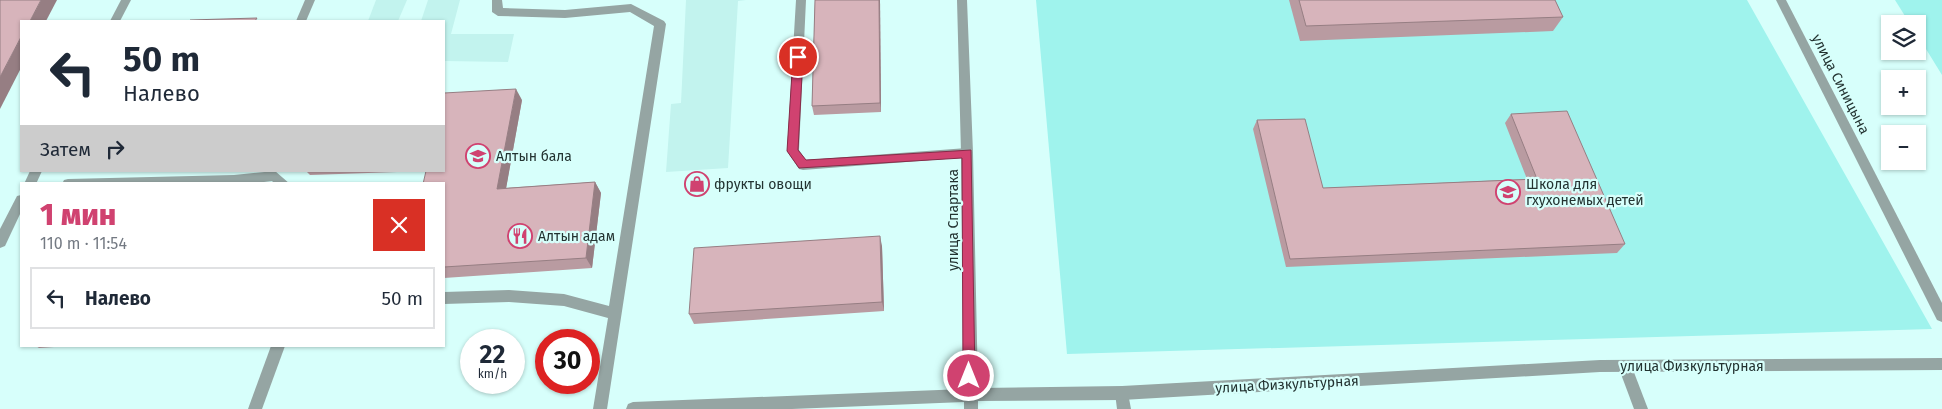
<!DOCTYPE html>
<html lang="ru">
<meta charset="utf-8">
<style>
:root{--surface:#fff;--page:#f6f6f7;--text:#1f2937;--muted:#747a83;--line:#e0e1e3;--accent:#d04270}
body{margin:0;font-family:"Fira Sans",sans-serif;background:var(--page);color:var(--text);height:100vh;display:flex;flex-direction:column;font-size:19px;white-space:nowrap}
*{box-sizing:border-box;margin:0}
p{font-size:16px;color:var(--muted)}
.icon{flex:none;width:28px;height:28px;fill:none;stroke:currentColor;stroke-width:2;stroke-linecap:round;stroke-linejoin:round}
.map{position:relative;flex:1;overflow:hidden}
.drawer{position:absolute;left:20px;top:182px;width:425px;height:165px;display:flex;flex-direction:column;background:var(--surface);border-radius:0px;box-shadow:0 1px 4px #0004}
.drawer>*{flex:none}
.banner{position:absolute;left:20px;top:20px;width:425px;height:152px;border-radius:0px;box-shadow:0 1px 4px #0004;background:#fff;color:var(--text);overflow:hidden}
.fabs{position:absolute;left:1881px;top:15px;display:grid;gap:10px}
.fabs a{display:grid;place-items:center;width:45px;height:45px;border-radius:0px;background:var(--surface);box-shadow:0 1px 4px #0004;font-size:25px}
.speed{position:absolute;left:460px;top:329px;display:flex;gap:10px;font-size:25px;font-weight:700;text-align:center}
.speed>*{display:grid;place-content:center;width:65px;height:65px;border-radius:50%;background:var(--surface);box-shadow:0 1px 4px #0004;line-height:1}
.speed small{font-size:12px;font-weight:400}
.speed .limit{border:8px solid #d22;background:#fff;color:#111}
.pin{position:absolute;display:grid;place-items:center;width:42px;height:42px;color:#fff;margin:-21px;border:2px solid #fff;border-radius:50%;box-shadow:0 1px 5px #0007}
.me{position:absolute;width:55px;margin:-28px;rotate:0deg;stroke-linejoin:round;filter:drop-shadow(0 0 4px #0008)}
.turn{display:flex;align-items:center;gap:18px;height:105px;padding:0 20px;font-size:22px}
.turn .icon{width:65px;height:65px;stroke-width:2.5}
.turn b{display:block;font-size:35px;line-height:42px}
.then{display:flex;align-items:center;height:48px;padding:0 20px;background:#0003;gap:10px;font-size:19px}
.round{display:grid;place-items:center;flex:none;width:52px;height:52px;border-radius:0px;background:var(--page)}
.head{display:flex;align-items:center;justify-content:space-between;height:85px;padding:0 20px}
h1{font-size:30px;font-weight:800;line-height:38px;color:var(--accent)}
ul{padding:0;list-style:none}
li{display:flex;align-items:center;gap:15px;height:62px;margin:0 10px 8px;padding:0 10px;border:2px solid var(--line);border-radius:0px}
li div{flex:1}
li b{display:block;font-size:19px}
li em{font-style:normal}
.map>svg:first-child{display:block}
.built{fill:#c2f3ee}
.green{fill:#9ff3ed}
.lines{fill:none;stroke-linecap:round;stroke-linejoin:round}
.service{fill:#95a5a3;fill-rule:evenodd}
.minor{fill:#95a5a3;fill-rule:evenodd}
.wall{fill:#b99ba1}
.shaded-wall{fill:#967e83}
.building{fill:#d7b4bb;stroke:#967e83}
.route{fill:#d04270;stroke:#872b49}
.labels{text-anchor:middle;stroke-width:4.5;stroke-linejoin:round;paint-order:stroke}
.street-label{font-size:14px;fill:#233331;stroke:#d7fffb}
.poi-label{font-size:14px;fill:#233331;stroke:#d7fffb;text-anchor:start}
</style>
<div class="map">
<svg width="1942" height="409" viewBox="0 0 1942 409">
<rect width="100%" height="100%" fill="#d7fffb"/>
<!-- built -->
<g class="built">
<path d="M376 0H407L398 21H368Z"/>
<path d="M428 0H460L451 34H514L508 62 444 61V21H421Z"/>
<path d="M686 0H746L738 1 728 168 666 172 671 104 681 103Z"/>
</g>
<!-- green -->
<g class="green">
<path d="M1036 0H1747L1932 329 1067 354Z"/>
<path d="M1895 0H1942V75L1918 36V24H1910Z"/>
</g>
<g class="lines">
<!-- service -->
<g class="service">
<path d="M305 0H315L306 21H296Z"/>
<path d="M492 0H502L503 8 565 10 631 4 664 21 666 24 607 409H593L608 318 564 306 509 302 444 304V292L509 290 564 294 609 306 654 26 630 12 565 18 498 16 492 12Z"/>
<path d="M796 0H806L799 150 806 160 967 148 971 149 973 153 971 157 803 170 799 169 787 151Z"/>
<path d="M275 171 290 184H275L272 181 248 184H62L64 180 68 179 234 175Z"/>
<path d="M271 346H285L262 409H248Z"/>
<path d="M1625 360 1630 362 1648 409H1634L1618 366 1620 362Z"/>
<path d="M1122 386 1127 388 1131 409H1117L1115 393 1117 388Z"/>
</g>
<!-- minor -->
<g class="minor">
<path d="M121 0H131L120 21H110Z"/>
<path d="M957 0H967L973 153 978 388 1122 386 1600 360 1942 358V370L1600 372 1122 400 978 401V409H964V402L792 409H626L628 404 633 402 964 389 961 153Z"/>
<path d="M1776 0H1786L1942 303V322L1937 320Z"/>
<path d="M30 171H42L36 184H24Z"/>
<path d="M21 195V212L5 246 0 248V229L17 196Z"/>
</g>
</g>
<!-- wall -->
<g class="wall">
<path d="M815 0H880L881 112 814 115 812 106Z"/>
<path d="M1289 0H1555L1563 17 1553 31 1300 41Z"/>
<path d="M522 100 506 188 595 182 601 193 592 268 444 278V184Z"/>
<path d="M1511 114 1625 244 1617 253 1286 267 1253 129 1257 120 1323 188 1527 179 1505 123Z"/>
<path d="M306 171H397V172L310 175Z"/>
<path d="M882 246 884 311 694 324 689 314Z"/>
<path d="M36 346H69L39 348Z"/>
</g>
<!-- shaded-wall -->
<g class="shaded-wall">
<path d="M41 0H57L46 21H30Z"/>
<path d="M879 0H880L881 112 880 103Z"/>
<path d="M21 37V68L0 109V77Z"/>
<path d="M516 89 522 100 504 200 497 189Z"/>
<path d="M595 182 601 193 592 268 586 258Z"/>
<path d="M880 236 882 246 884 311 882 302Z"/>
</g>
<!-- building -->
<g class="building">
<path d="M0 0H41L30 21H21V37L0 77Z"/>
<path d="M815 0H879L880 103 812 106Z"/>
<path d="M1299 0H1555L1563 17 1306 26Z"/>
<path d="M257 18 255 21H190V20Z"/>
<path d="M516 89 497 189 595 182 586 258 444 267V184H423L426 171H444V93Z"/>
<path d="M1567 111 1625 244 1290 259 1257 120 1305 119 1323 188 1537 179 1511 114Z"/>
<path d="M880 236 882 302 689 314 694 248Z"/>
</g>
<!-- route -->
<path class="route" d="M798 53 803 57 798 150 806 160 971 150 975 376 973 380H965L963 376 962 158 799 168 787 151 793 57Z"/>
<!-- icons -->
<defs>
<symbol id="school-ring" viewBox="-11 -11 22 22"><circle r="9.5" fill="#d7fffb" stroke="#d04270" stroke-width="1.5"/><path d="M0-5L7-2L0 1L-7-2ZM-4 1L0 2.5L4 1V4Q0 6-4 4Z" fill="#d04270"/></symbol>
<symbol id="shop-ring" viewBox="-11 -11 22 22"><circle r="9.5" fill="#d7fffb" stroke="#d04270" stroke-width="1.5"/><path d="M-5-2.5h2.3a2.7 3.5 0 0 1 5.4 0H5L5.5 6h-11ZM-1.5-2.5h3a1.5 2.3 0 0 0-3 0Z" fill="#d04270"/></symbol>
<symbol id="restaurant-ring" viewBox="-11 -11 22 22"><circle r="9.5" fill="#d7fffb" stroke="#d04270" stroke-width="1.5"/><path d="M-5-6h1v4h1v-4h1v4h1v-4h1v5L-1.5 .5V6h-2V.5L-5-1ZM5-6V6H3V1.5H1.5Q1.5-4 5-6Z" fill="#d04270"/></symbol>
</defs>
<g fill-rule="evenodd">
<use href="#school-ring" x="464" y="142" width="28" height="28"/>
<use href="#shop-ring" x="683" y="170" width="28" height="28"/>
<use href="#school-ring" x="1494" y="178" width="28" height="28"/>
<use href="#restaurant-ring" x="506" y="222" width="28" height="28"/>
</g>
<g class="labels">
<!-- street labels -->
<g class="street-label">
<text transform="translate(1841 84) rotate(63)" y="5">улица Синицына</text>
<text transform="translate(953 220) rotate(-90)" y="5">улица Спартака</text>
<text x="1692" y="371">улица Физкультурная</text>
<text transform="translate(1287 384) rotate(-3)" y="5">улица Физкультурная</text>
</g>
<!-- poi labels -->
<g class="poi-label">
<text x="496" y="161">Алтын бала</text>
<text x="714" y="189">фрукты овощи</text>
<text x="1526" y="189">Школа для<tspan x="1526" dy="16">гхухонемых детей</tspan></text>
<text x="538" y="241">Алтын адам</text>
</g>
</g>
</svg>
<div class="fabs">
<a><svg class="icon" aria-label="layers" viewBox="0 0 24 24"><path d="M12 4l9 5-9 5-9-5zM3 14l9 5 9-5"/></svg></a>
<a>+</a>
<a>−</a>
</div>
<div class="speed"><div>22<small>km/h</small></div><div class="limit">30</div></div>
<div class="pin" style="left:798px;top:57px;background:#d93025"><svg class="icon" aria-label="arrive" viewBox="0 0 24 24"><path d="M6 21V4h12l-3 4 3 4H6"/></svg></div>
<svg class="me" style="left:969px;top:376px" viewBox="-20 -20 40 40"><circle r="17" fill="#d04270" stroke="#fff" stroke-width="3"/><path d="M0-11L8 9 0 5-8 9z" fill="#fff"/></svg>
<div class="banner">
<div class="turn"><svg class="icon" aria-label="left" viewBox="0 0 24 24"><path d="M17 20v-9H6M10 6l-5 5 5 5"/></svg><div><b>50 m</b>Налево</div></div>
<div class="then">Затем<svg class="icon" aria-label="right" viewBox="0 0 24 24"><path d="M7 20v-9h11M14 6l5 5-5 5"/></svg></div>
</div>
<section class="drawer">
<div class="head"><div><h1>1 мин</h1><p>110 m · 11:54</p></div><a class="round" style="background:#d93025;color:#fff"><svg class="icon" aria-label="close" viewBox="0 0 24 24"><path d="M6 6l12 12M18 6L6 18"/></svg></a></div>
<ul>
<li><svg class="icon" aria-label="left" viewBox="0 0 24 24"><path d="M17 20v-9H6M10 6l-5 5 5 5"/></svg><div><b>Налево</b></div><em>50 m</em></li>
</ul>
</section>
</div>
